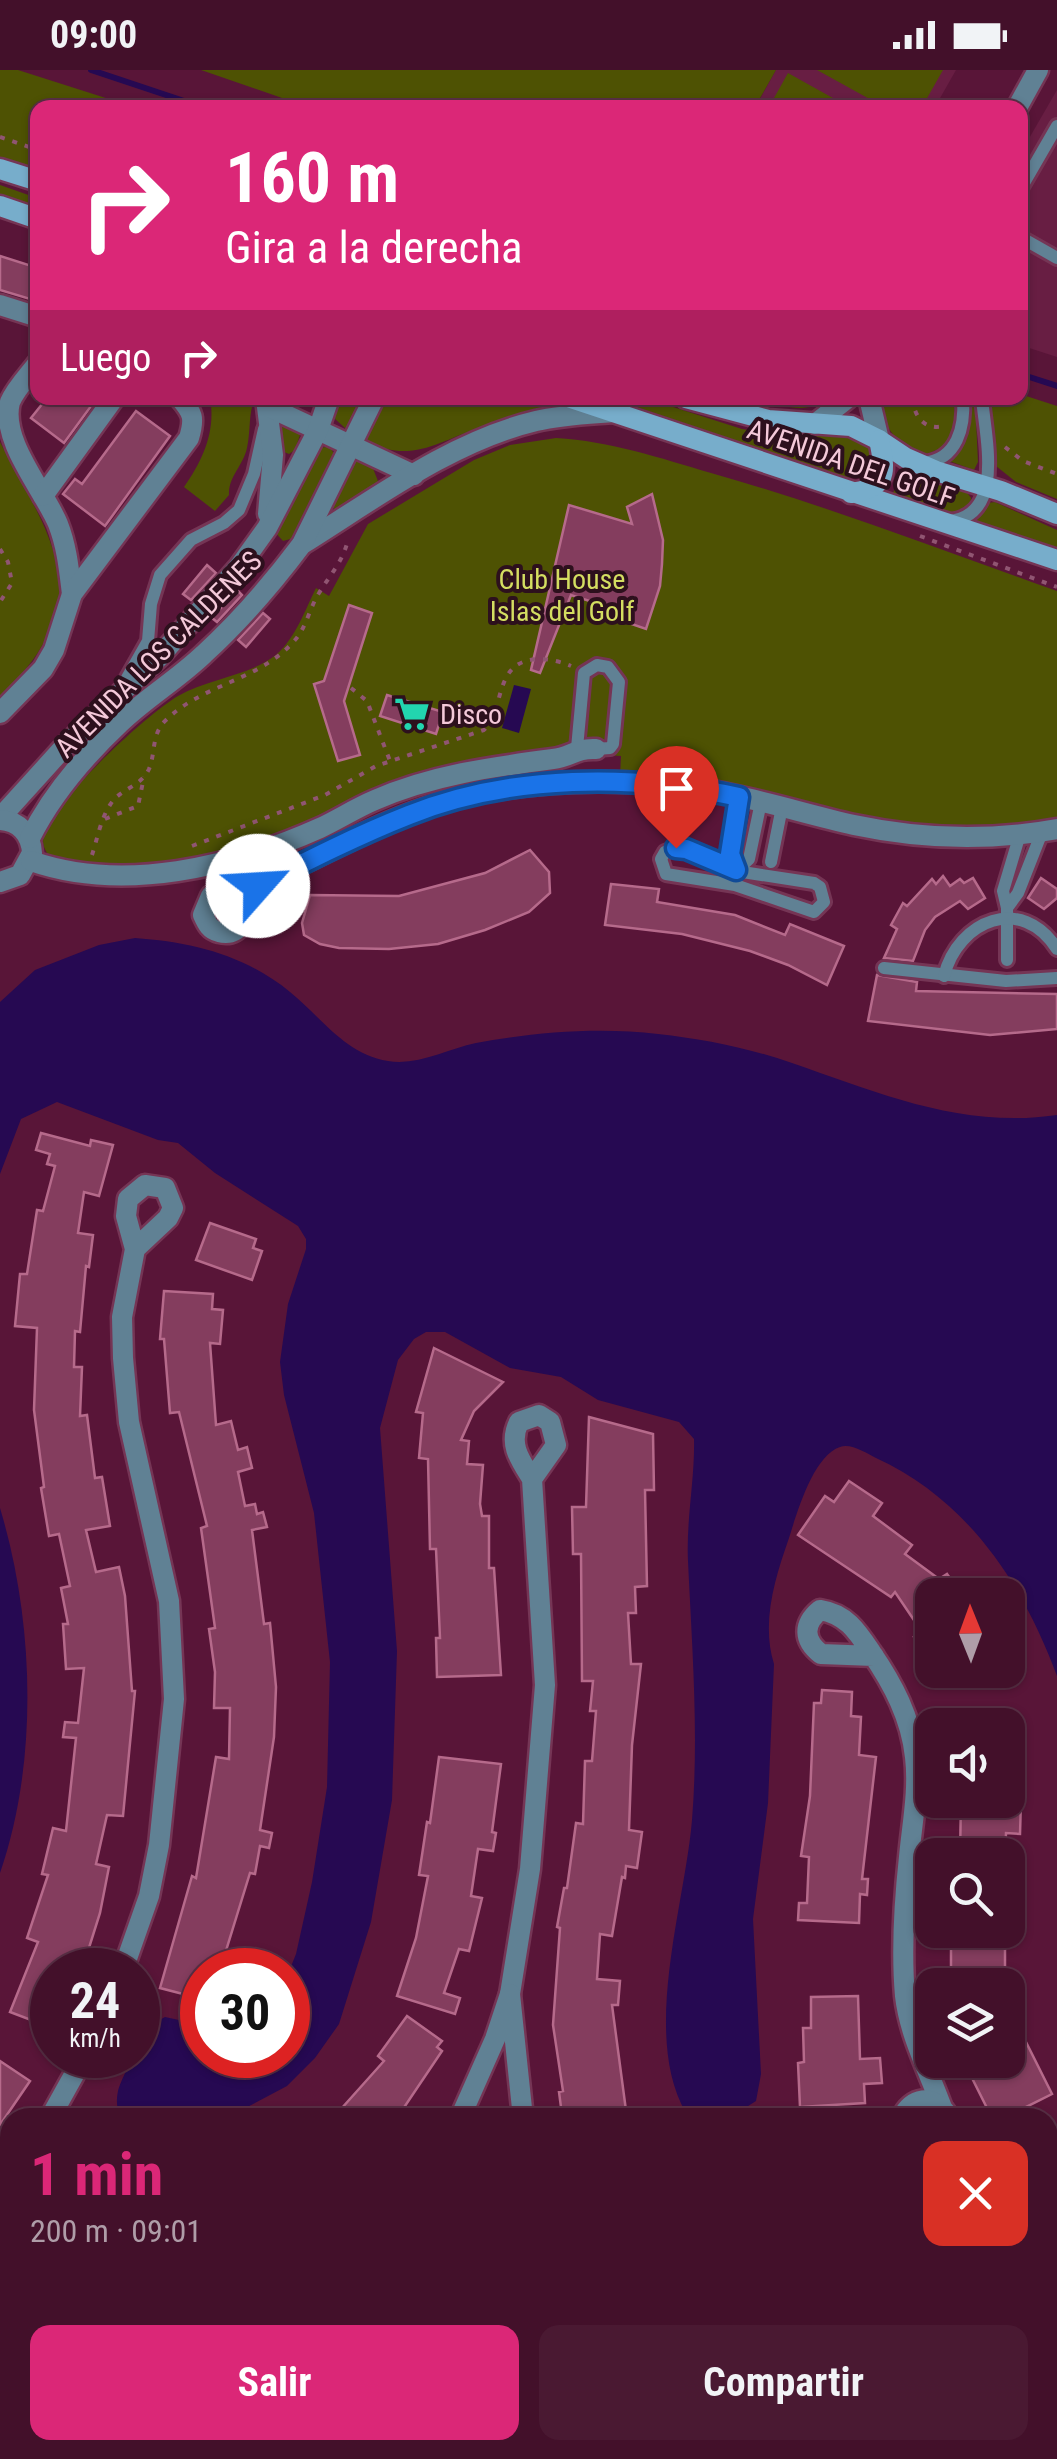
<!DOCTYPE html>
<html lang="es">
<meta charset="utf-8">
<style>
:root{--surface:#43102a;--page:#4a1932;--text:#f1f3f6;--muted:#af9da8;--line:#5b3047;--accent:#db2777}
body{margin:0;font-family:"Roboto Condensed",sans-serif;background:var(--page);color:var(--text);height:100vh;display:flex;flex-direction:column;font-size:38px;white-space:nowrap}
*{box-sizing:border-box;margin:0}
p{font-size:32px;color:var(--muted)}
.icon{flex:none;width:55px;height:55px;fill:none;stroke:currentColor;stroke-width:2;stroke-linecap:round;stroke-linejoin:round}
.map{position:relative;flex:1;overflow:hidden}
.sheet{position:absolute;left:0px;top:2038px;width:1058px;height:352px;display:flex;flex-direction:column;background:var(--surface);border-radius:30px 30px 0 0;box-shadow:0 2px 8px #0004,0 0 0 2px var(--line)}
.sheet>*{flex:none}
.banner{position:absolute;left:30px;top:30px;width:998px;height:305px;border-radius:20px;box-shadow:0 2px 8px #0004,0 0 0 2px var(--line);background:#db2777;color:#fff;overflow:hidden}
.needle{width:65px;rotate:359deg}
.tools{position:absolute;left:915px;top:1508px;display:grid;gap:20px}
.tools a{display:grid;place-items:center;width:110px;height:110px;border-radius:20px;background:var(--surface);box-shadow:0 2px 8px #0004,0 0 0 2px var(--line);font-size:50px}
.speed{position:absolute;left:30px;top:1878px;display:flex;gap:20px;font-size:50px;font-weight:700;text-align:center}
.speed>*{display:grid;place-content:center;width:130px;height:130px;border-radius:50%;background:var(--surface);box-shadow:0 2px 8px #0004,0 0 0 2px var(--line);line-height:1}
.speed small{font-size:25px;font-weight:400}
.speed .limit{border:15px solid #d22;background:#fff;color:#111}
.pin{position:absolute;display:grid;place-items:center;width:85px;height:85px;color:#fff;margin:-102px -42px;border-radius:50% 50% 50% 0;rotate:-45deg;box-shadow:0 0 10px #0007}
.pin .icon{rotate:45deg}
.me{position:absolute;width:110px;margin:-55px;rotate:64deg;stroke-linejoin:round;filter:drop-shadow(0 0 8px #0008)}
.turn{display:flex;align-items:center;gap:35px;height:210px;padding:0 30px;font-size:45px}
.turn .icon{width:130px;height:130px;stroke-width:2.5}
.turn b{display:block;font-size:70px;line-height:85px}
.then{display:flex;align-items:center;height:95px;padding:0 30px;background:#0003;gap:20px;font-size:38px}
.round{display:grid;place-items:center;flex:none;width:105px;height:105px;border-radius:20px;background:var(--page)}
.headline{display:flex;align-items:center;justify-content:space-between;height:170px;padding:0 30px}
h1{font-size:60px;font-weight:700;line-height:75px;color:var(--accent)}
.action{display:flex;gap:20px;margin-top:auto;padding:20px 30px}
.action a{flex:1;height:115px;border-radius:20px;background:var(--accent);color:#fff;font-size:40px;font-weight:700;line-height:115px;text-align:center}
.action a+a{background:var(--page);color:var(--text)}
.status{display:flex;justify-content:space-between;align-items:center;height:70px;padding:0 50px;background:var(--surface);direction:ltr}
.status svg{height:28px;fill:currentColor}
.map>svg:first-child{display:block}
.built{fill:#681e43}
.green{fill:#4e5203}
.water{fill:#260952}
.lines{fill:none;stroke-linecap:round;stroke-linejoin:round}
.stream{stroke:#260952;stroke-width:6}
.building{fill:#843d5e;stroke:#b66a8b;stroke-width:2.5}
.lane-casing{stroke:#753555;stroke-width:18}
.street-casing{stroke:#753555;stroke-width:25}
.secondary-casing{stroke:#753555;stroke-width:25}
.path{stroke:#905572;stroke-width:4;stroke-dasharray:5 8;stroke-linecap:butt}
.lane{stroke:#608194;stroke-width:12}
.street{stroke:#608194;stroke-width:20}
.secondary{stroke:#77adcb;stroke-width:20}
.route-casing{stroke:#114b97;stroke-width:25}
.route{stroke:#1a73e8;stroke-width:18}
.labels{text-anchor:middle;stroke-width:8;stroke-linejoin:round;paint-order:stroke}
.street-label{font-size:28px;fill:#f4c9d9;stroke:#2d101d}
.park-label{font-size:28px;fill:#d4de61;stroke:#2d101d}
.poi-label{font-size:28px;fill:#f4c9d9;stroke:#2d101d;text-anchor:start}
</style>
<div class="status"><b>09:00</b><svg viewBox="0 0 49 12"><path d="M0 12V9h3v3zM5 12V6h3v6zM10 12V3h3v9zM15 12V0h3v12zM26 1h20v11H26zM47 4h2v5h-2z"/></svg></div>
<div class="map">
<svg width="1057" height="2389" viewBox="0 0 1057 2389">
<rect width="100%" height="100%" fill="#591538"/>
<!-- built -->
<g class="built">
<path d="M776 0H956L935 37 755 38Z"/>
<path d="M1057 20V287L1020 275V84Z"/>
</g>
<!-- green -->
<g class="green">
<path d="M0 0H18L134 37 38 38 37 102 0 89Z"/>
<path d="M201 0H776L755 37H308Z"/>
<path d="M817 0H943L922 37H884Z"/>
<path d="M788 3 849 37H769Z"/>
<path d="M0 115 37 128V139L0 126Z"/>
<path d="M1020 324 1057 336V429L1016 412 996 396 986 328H1020Z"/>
<path d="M210 328H255C248 344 251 360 247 378 243 396 228 407 229 425L215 441 184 417C203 390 216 361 210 328Z"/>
<path d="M340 328H366L352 354 345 358 333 347Z"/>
<path d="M386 328H522L555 340C530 345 502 349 478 358 439 372 407 395 367 370L364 362 376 335Z"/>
<path d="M610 328H645L742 359 761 362 835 361 863 369 875 387 874 397 861 408 843 407Z"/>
<path d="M758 328H834C805 344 787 338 758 328Z"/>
<path d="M882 328H955L954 366 946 376 927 384C897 374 882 361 882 328Z"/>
<path d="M967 328H975L978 392 974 400 949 391C967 370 965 355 967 328Z"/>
<path d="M289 354 300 365 295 380 289 384 284 382 279 369 282 355Z"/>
<path d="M556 368C610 371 660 388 711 403 828 436 942 480 1057 521V750L1010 756 928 757 620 706 621 686 557 682 282 766 149 799 53 791C48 784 43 779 43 771 45 737 148 643 178 626 209 608 250 606 277 584 296 567 305 540 316 518L329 526 368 454 474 390 510 375Z"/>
<path d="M0 372C55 475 100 530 0 627Z"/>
<path d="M326 377H330L336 387 294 468 283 471 275 462 319 378Z"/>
<path d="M358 387 370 391 378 411 375 417 338 441 333 438 334 432 351 391Z"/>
<path d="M904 400 966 421 971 428 970 436 951 443 890 429Z"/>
<path d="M995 432 1057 460V480L972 452 988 433Z"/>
</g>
<!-- water -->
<g class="water">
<path d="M514 615 531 619 519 663 502 658Z"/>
<path d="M135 868C192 872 245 885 290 922 322 948 345 984 388 991 418 996 447 979 476 973 535 962 599 957 658 964 703 969 749 978 792 993 879 1023 962 1059 1057 1045V1606C1023 1514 968 1430 876 1388 866 1383 851 1373 840 1377 813 1386 797 1443 789 1468 775 1508 761 1553 774 1594L768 1733 753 1849 761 2004 756 2031 745 2038 686 2043C641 1965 685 1835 692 1750 699 1663 692 1578 688 1491 686 1450 695 1409 694 1369L679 1352 598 1330 561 1307 510 1298 445 1262H426L414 1269 398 1290 380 1358 397 1581 392 1730 371 1852 339 1954 315 1988 287 2016 234 2044 218 2048 119 2046C117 2037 116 2031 118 2021 122 2005 150 1953 165 1947L202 1955V1985H288V1904L296 1884 312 1812 327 1717 330 1592 314 1443 284 1325 280 1292 288 1234 306 1179V1169L298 1156 215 1103 178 1073 158 1070 57 1032 21 1049 0 1104V932L35 900 99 875Z"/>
<path d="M0 1438C34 1551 39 1690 0 1803Z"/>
<path d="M1057 2202V2389H55L76 2380H1048V2205Z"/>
</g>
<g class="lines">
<!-- stream -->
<g class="stream">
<path d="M91 0 205 38"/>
<path d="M1020 304 1057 316"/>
</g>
</g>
<!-- building -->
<g class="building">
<path d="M0 186 38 198 30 229 0 220Z"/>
<path d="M47 328H97L64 373 31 348Z"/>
<path d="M136 341 170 366 105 456 63 424 75 409 82 414Z"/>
<path d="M652 424 663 470 662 494 660 516 646 559 617 549 621 541 571 525 540 603 531 600 569 435 632 454 627 437Z"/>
<path d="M207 495 216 503 191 530 183 524Z"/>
<path d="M237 520 242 525 217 552 212 548Z"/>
<path d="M349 535 372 543 344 631 360 685 338 691 314 614 324 611Z"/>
<path d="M263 543 270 549 246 577 238 570Z"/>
<path d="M387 625 443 642 436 664 380 646Z"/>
<path d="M530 780 549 802 550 823 529 842 485 860 438 874 389 879 339 878 320 874 304 865 302 853 310 825 399 826 485 803Z"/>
<path d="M943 806 950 816 960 809 964 813 973 808 985 828 968 839 960 831 935 847 925 860 913 891 884 888 897 859 891 855 903 833 907 836 932 809 936 814Z"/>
<path d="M1041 808 1057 819V828L1044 839 1028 828Z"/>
<path d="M611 814 659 819 657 832 735 845 785 865 790 854 844 876 827 915 788 895 750 881 682 864 605 855Z"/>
<path d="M877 905 917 912 916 921 1057 924V959L990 965 868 951Z"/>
<path d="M41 1063 90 1076 91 1070 113 1075 99 1126 84 1122 78 1163 93 1165 89 1197 86 1196 80 1262 75 1261 74 1297H82L80 1346 87 1345 95 1408 102 1407 110 1456 86 1460 96 1502 119 1497 125 1526 132 1621H135L123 1746 107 1745 96 1794 109 1797 100 1843 82 1900H52V1958L10 1942 38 1872 27 1868 48 1805 42 1804 53 1758 66 1761 76 1668 63 1667 65 1652 78 1653 84 1598 66 1599 63 1554H68L61 1518 70 1516 59 1464 49 1466 41 1418 44 1417 34 1340 37 1258 15 1256 20 1204H27L37 1140 43 1141 55 1096 47 1094 50 1084 36 1080Z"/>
<path d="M210 1153 256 1169 253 1178 262 1181 252 1210 196 1190Z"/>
<path d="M164 1221 213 1224 212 1239 223 1240 220 1274 210 1273 216 1355 231 1351 238 1380 247 1377 252 1398 238 1402 245 1436 255 1434 257 1444 263 1442 267 1457 252 1460 264 1554 270 1553 276 1617 274 1667 260 1760 272 1763 269 1778 260 1776 255 1804 250 1803 225 1884 265 1895 264 1900H202V1929L160 1918 192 1806 196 1808 216 1687 229 1689 230 1638H214L215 1602 209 1559 215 1558 201 1458 207 1456 179 1342 170 1343 164 1269H160Z"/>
<path d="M434 1278 503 1312 474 1341 461 1370 469 1371 467 1394 483 1395 480 1434 482 1446H489V1498H494L501 1605 437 1607 436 1568H440L436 1479H430L428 1389 419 1388 423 1343 416 1342Z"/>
<path d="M589 1347 653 1364 654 1420H645L647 1516 635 1517 636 1543H628L631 1594H641L632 1675 629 1760 642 1762 637 1798 626 1796 625 1808 622 1807 612 1866 600 1864 597 1909 620 1911 618 1935H612L627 2048H579L578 2042 562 2045 559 2022 563 2021 553 1955 560 1858 557 1857 564 1818H567L576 1753 583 1754 585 1691H592L596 1641H590L593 1611H582L581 1484H573L572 1437H586Z"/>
<path d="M849 1411 882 1433 873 1446 912 1475 905 1484 939 1509 947 1504 962 1525H932V1595L914 1567 922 1562 895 1522 891 1527 798 1465 825 1426 834 1432Z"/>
<path d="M822 1620 852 1622 851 1646 861 1647 859 1685 876 1687 862 1809H868L867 1825 860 1824 859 1853 798 1850 799 1833H807L809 1787 801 1786 810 1726 814 1633H821Z"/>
<path d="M439 1687 501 1694 492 1762 496 1763 493 1781 478 1779 471 1826 482 1828 469 1881 459 1879 444 1923 460 1928 455 1944 397 1926 416 1868 428 1806 419 1805 427 1752 430 1753Z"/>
<path d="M961 1730H1021L1020 1764 1006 1763 1005 1785H960Z"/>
<path d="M951 1860H1005V1898H989L993 1915H951Z"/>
<path d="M1013 1925 1024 1968 1052 2024 1004 2048H992L970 2004 999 1990H1008V1926Z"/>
<path d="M858 1926 860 1989 880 1988 882 2013 864 2014 865 2033 800 2037 798 1993 804 1992 803 1958H811V1927Z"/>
<path d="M407 1946 442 1971 437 1977 442 1981 403 2039 395 2048H333L384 1991 378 1986Z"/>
<path d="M0 1991 30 2011 0 2055Z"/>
</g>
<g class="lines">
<defs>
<g id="lane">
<path d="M1020 120 1057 56"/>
<path d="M1020 167 1057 188"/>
<path d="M923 393C958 390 965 356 963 328"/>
<path d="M948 451C1006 447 985 366 982 328"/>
<path d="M127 608 148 571 151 534 160 505 191 470 224 453 239 440 254 404 264 359"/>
<path d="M577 678 584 603 597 595 608 597 619 612 613 674 610 678 596 679"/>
<path d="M676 778 686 779 736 801 814 813 820 817 824 832 814 842 735 815 666 804 661 789 665 782Z"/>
<path d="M771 792 782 737"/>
<path d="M736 801 749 789 761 732"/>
<path d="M736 802 730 784 739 727"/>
<path d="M1007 838 1018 823 1042 762"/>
<path d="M1007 890V838L1003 821 1020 764"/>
<path d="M884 898 1006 911 1057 908"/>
<path d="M944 906C958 850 1022 824 1057 879"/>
</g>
<g id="street">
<path d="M1017 38 1038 0"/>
<path d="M0 235 38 247"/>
<path d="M38 293C29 305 16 318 10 332 0 371 44 420 58 454 67 477 69 500 72 524"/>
<path d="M869 328 879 370"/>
<path d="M266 329 273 385 268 444"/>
<path d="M269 337 414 405"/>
<path d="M815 354 848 328"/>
<path d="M43 426 114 328"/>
<path d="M304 473C376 428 452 371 536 351 561 345 587 344 613 342"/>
<path d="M0 643 43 599 54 580 72 524 189 368C195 348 193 343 180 328"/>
<path d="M0 748 66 675 159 587 239 497 267 458 318 360 329 328"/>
<path d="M0 750C19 751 31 764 32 783L20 805 0 812"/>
<path d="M30 768C51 726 86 685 120 653 146 628 178 609 204 584 240 551 272 514 302 474L374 328"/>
<path d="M31 791C123 823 233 797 320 758 339 749 356 738 375 730 432 705 492 697 553 689 571 687 575 678 596 679"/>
<path d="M258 816C330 780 408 736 488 721 559 709 636 709 707 720 756 728 805 744 854 755 920 769 991 771 1057 759"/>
<path d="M258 816C251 834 245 869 219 862 210 860 207 854 203 845L211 826 223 820Z"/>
<path d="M874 1586 821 1584C803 1570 803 1554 820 1540 846 1544 857 1561 871 1582 893 1614 911 1648 915 1687 919 1720 912 1754 909 1787 904 1833 901 1880 905 1926 909 1963 928 2000 941 2035"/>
<path d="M123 1900 149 1826 159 1775 174 1629 169 1531 129 1352 123 1288 122 1247 135 1179 126 1146 128 1129 145 1115 165 1118 173 1138 168 1148 135 1179"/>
<path d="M510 1924 530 1799 545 1615 532 1409C520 1390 508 1374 519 1352L539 1345 550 1352 556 1375 532 1409"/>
<path d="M50 2048 85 1985"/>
<path d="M460 2048 495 1969 510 1924 523 2048"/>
<path d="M902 2048C911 2027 933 2024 946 2043"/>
<path d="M10 2116V2140"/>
<path d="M0 2169 10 2170"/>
<path d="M0 2246 10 2245"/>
</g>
<g id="secondary">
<path d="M0 99 38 111"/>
<path d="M0 136 38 149"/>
<path d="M571 328 1057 490"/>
<path d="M686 328 768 350 851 356 879 370 906 388 936 401 1001 421 1057 444"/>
<path d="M851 423C888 418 886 401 879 370"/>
</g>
</defs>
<!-- lane casing -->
<use href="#lane" class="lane-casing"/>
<!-- street casing -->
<use href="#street" class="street-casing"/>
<!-- secondary casing -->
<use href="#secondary" class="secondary-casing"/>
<!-- path -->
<g class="path">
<path d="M0 67 38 80"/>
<path d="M913 328C913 345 924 361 944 356"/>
<path d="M1005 377 1023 391 1057 404"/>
<path d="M920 466 1057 517"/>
<path d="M0 479 8 492 12 513 0 532"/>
<path d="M351 618 367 631 390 691"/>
<path d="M105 749 138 736 144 707"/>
<path d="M192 776 325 725 376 696 484 660C498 645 497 626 506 608 518 583 550 587 571 596"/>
<path d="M92 785C97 770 101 748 110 735 119 719 141 717 149 699 156 682 151 664 166 650 204 613 260 611 295 570 306 558 310 537 319 523 330 505 344 490 348 469"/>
</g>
<!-- lane -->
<use href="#lane" class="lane"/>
<!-- street -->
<use href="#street" class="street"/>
<!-- secondary -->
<use href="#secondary" class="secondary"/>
</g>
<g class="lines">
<defs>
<path id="route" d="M258 816C307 791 358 765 409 745 511 704 633 704 739 727L730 784 736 800 686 779 676 778"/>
</defs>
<!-- route casing -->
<use href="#route" class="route-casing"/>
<!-- route -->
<use href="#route" class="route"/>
</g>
<!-- icons -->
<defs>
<symbol id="supermarket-bare" viewBox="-9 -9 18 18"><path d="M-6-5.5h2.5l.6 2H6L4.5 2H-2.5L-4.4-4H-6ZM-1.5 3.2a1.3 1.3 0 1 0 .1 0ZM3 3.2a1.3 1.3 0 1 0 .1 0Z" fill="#22d5af" stroke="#2d101d" stroke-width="2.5" paint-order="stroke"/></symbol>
</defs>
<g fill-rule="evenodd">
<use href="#supermarket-bare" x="387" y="619" width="50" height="50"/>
</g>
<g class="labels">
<!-- street labels -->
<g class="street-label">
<text transform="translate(851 393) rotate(19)" y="10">AVENIDA DEL GOLF</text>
<text transform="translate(158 584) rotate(-45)" y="10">AVENIDA LOS CALDENES</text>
</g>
<!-- park labels -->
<g class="park-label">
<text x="562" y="519">Club House<tspan x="562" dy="32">Islas del Golf</tspan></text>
</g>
<!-- poi labels -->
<g class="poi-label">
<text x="440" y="654">Disco</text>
</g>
</g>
</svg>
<div class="tools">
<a><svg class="needle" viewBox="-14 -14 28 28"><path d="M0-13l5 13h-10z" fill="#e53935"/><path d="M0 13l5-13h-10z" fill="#af9da8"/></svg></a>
<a><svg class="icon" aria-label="sound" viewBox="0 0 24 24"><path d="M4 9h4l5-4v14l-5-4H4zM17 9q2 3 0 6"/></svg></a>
<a><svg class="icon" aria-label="search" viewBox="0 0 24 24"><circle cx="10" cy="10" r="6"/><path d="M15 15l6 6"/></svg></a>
<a><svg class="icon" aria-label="layers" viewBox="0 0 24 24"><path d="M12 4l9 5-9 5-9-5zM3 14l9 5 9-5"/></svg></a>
</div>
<div class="speed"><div>24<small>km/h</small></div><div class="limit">30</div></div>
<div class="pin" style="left:676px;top:778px;background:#d93025"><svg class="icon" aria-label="arrive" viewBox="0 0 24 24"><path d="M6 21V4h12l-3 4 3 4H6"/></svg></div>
<svg class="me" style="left:258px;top:816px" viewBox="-20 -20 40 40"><circle r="19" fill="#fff"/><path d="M0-13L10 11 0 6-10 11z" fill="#1a73e8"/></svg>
<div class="banner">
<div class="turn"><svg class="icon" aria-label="right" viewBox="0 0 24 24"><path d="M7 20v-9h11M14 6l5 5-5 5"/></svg><div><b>160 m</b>Gira a la derecha</div></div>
<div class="then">Luego<svg class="icon" aria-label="right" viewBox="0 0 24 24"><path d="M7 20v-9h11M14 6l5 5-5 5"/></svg></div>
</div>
<section class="sheet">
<div class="headline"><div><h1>1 min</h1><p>200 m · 09:01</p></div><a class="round" style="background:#d93025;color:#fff"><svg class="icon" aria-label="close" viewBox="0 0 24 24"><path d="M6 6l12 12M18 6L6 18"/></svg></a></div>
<div class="action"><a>Salir</a><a>Compartir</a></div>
</section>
</div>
